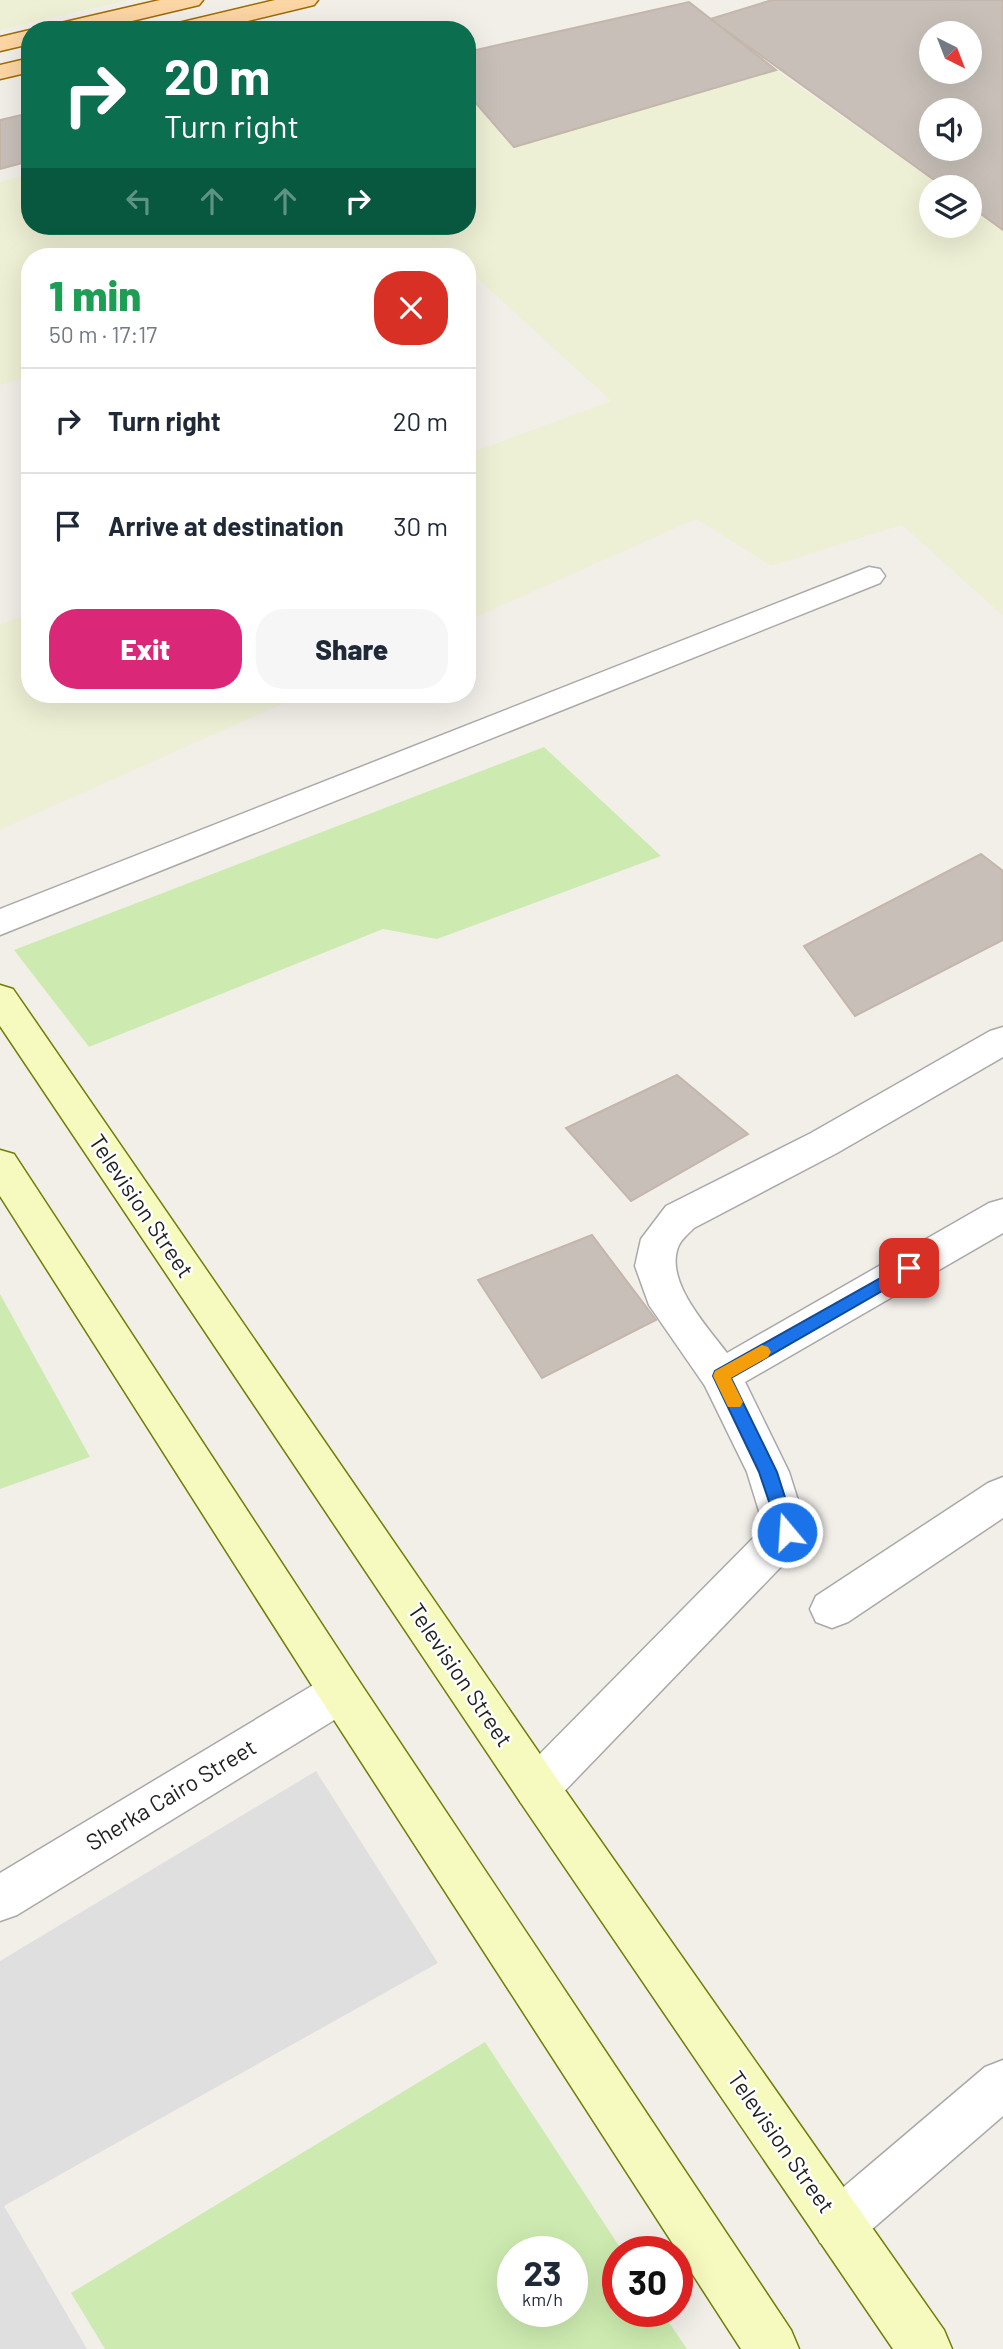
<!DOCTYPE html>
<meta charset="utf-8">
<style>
:root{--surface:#fff;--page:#f6f6f7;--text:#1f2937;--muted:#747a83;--line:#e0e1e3;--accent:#db2777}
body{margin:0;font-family:Barlow,sans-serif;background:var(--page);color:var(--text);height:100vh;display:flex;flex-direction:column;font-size:26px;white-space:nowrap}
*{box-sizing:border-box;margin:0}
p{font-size:23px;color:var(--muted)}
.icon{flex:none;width:38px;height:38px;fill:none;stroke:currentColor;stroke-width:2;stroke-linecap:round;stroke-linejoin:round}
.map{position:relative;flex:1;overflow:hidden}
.side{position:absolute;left:21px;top:248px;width:455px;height:455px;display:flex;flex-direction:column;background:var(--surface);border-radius:28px;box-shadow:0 7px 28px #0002}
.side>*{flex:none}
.banner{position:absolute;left:21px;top:21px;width:455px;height:214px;border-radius:28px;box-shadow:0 7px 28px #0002;background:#0b6e4f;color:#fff;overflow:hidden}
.needle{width:46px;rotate:138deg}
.fabs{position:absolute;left:919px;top:21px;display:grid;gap:14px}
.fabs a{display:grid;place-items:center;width:63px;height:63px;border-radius:50%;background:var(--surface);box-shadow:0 7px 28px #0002;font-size:35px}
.speed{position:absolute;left:497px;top:2236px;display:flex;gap:14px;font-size:35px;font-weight:700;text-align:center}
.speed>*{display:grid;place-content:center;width:91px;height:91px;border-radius:50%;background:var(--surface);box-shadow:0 7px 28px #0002;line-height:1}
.speed small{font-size:18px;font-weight:400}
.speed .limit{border:10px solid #d22;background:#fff;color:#111}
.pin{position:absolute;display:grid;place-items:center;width:60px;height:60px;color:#fff;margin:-30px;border-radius:14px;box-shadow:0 4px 10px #0006}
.me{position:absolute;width:77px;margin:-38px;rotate:342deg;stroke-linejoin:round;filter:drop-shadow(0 0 5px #0008)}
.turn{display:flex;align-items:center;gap:24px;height:147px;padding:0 28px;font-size:32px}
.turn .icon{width:91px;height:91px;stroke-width:2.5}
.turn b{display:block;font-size:49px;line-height:60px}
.lanes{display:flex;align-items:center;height:66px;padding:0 28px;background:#0003;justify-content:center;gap:35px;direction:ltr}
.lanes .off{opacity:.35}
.round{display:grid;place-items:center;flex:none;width:74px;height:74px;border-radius:28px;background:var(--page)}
.summary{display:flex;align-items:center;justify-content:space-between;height:119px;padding:0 28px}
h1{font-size:42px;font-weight:800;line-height:52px;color:#1e9e55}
.primary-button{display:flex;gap:14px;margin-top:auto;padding:14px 28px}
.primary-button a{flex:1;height:80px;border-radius:28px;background:var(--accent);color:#fff;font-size:28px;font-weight:800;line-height:80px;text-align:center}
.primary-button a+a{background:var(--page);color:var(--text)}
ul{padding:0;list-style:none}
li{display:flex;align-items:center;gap:21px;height:105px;padding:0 28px;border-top:2px solid var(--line)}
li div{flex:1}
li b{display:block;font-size:26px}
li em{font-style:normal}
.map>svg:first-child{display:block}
.residential{fill:#e0dfdf}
.farmland{fill:#eef0d5}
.grass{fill:#cdebb0;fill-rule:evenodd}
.building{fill:#c7bfb8;stroke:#c4b6ab;stroke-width:2;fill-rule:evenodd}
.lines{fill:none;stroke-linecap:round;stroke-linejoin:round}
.street-casing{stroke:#a9a9a9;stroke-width:3}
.secondary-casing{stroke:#707d05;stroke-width:3}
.primary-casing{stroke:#a06b00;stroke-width:3}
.street{fill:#fff;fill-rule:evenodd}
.secondary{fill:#f7fabf;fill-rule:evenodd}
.primary{fill:#fcd6a4;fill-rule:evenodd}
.route{fill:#1a73e8;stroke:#114b97;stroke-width:2}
.slow{fill:#f59e0b}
.labels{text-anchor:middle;stroke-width:5;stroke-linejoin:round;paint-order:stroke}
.street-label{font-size:23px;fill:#222;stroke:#fff}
</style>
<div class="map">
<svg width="1003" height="2349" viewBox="0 0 1003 2349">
<rect width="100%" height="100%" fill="#f2efe9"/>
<!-- residential -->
<path class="residential" d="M316 1771 438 1963 4 2206 87 2349H0V1961Z"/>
<!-- farmland -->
<g class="farmland">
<path d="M0 0H128L0 30Z"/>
<path d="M776 70 942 187H931V226H970V207L1003 230V616L902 525 771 566 696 519 467 621V454L611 401 467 269V257H454L451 254 441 257H30V377L0 385V182L30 174V226H467V93L514 147Z"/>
<path d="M30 613V695H302L0 830V624Z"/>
</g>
<!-- grass -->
<g class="grass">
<path d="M544 747 661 856 437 939 383 929 89 1047 14 950Z"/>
<path d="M0 1294 90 1457 0 1489Z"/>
<path d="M485 2042 623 2252H618V2312H662L687 2349H105L71 2293ZM513 2252H572V2312H513Z"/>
</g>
<!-- building -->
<g class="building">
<path d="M772 0H1003V230L970 206V187H944L710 19ZM931 33H970V72H931ZM931 110H970V149H931Z"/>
<path d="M689 2 776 70 514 147 467 93V52Z"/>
<path d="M30 113V161L0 169V120Z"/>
<path d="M981 854 1003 871V940L855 1016 804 946Z"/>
<path d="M677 1075 748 1134 631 1201 566 1128Z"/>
<path d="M592 1235 656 1320 542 1378 478 1280Z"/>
</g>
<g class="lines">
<defs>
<g id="street">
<path d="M869 567 880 569 885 576 880 583 0 935V909Z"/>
<path d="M1003 1027V1057L837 1153 694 1228C689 1233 682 1239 679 1245 663 1280 707 1326 727 1353L989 1203 1003 1199V1233L745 1382 789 1472 808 1532 802 1545 553 1803 537 1809 521 1803 514 1788 521 1773 764 1527 747 1472 705 1386 649 1305 635 1266 641 1239 666 1206 811 1133 990 1031Z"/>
<path d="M1003 1477V1518L848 1622 832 1628 816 1622 810 1609 816 1596 988 1483Z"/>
<path d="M341 1672 357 1678 363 1692 357 1706 17 1915 0 1921V1873L325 1678Z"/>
<path d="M1003 2060V2116L856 2243 838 2251 820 2243 812 2225 820 2207 985 2067Z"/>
</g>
<g id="secondary">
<path d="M0 985 13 989 553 1773 944 2330 952 2349H893L521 1803 0 1026Z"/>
<path d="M0 1150 14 1154 357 1678 791 2330 799 2349H741L325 1706 0 1196Z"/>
</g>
<g id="primary">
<path d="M160 0H203L199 5 94 30H49L52 25Z"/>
<path d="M275 0H318L314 5 211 30H167L170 25Z"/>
<path d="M30 30V44L0 51V37Z"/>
<path d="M30 58V72L0 79V65Z"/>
</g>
</defs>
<!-- street casing -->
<use href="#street" class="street-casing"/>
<!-- secondary casing -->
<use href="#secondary" class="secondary-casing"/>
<!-- primary casing -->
<use href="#primary" class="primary-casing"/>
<!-- street -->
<use href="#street" class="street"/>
<!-- secondary -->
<use href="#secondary" class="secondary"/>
<!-- primary -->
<use href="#primary" class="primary"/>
</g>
<!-- route -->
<path class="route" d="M909 1262 915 1263 917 1268 915 1272 731 1378 777 1472 796 1532 793 1537 787 1539 781 1537 759 1472 713 1376 715 1371Z"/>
<!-- slow -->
<path class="slow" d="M762 1345 768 1347 771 1352 768 1357 731 1378 743 1402 740 1407H728L713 1376 715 1371Z"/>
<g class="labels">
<!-- street labels -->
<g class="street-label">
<text transform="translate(141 1206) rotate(56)" y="8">Television Street</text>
<text transform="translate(460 1675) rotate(56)" y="8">Television Street</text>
<text transform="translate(171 1795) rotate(-31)" y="8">Sherka Cairo Street</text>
<text transform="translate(781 2142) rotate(55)" y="8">Television Street</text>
</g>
</g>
</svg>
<div class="fabs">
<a><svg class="needle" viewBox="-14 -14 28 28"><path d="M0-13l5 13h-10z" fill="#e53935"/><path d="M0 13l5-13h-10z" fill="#747a83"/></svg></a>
<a><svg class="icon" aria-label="sound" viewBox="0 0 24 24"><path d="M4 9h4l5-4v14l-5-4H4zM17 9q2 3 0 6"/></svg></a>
<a><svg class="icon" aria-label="layers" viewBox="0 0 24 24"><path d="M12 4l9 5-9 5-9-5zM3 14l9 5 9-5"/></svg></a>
</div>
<div class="speed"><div>23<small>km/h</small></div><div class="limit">30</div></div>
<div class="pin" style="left:909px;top:1268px;background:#d93025"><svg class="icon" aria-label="arrive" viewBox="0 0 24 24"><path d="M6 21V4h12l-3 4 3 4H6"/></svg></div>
<svg class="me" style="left:787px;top:1532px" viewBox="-20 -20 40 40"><circle r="17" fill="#1a73e8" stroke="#fff" stroke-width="3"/><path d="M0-11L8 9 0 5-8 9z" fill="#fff"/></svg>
<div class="banner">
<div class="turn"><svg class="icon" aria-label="right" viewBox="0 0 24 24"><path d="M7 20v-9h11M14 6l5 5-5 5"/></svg><div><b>20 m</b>Turn right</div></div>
<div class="lanes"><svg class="icon off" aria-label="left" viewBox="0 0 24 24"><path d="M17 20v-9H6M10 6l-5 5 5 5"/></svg><svg class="icon off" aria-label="ahead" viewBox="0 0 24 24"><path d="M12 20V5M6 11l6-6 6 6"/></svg><svg class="icon off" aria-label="ahead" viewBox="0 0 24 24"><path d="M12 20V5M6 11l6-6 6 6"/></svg><svg class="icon" aria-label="right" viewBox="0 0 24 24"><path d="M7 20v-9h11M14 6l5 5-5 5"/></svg></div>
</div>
<section class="side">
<div class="summary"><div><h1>1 min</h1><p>50 m · 17:17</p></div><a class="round" style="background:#d93025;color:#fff"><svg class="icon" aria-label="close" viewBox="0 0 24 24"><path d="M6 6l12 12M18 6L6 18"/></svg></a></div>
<ul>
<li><svg class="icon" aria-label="right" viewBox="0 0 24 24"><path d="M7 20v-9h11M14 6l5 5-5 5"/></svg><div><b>Turn right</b></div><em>20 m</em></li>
<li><svg class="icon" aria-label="arrive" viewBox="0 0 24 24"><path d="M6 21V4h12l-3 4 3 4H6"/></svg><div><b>Arrive at destination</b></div><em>30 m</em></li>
</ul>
<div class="primary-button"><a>Exit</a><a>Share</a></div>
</section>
</div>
